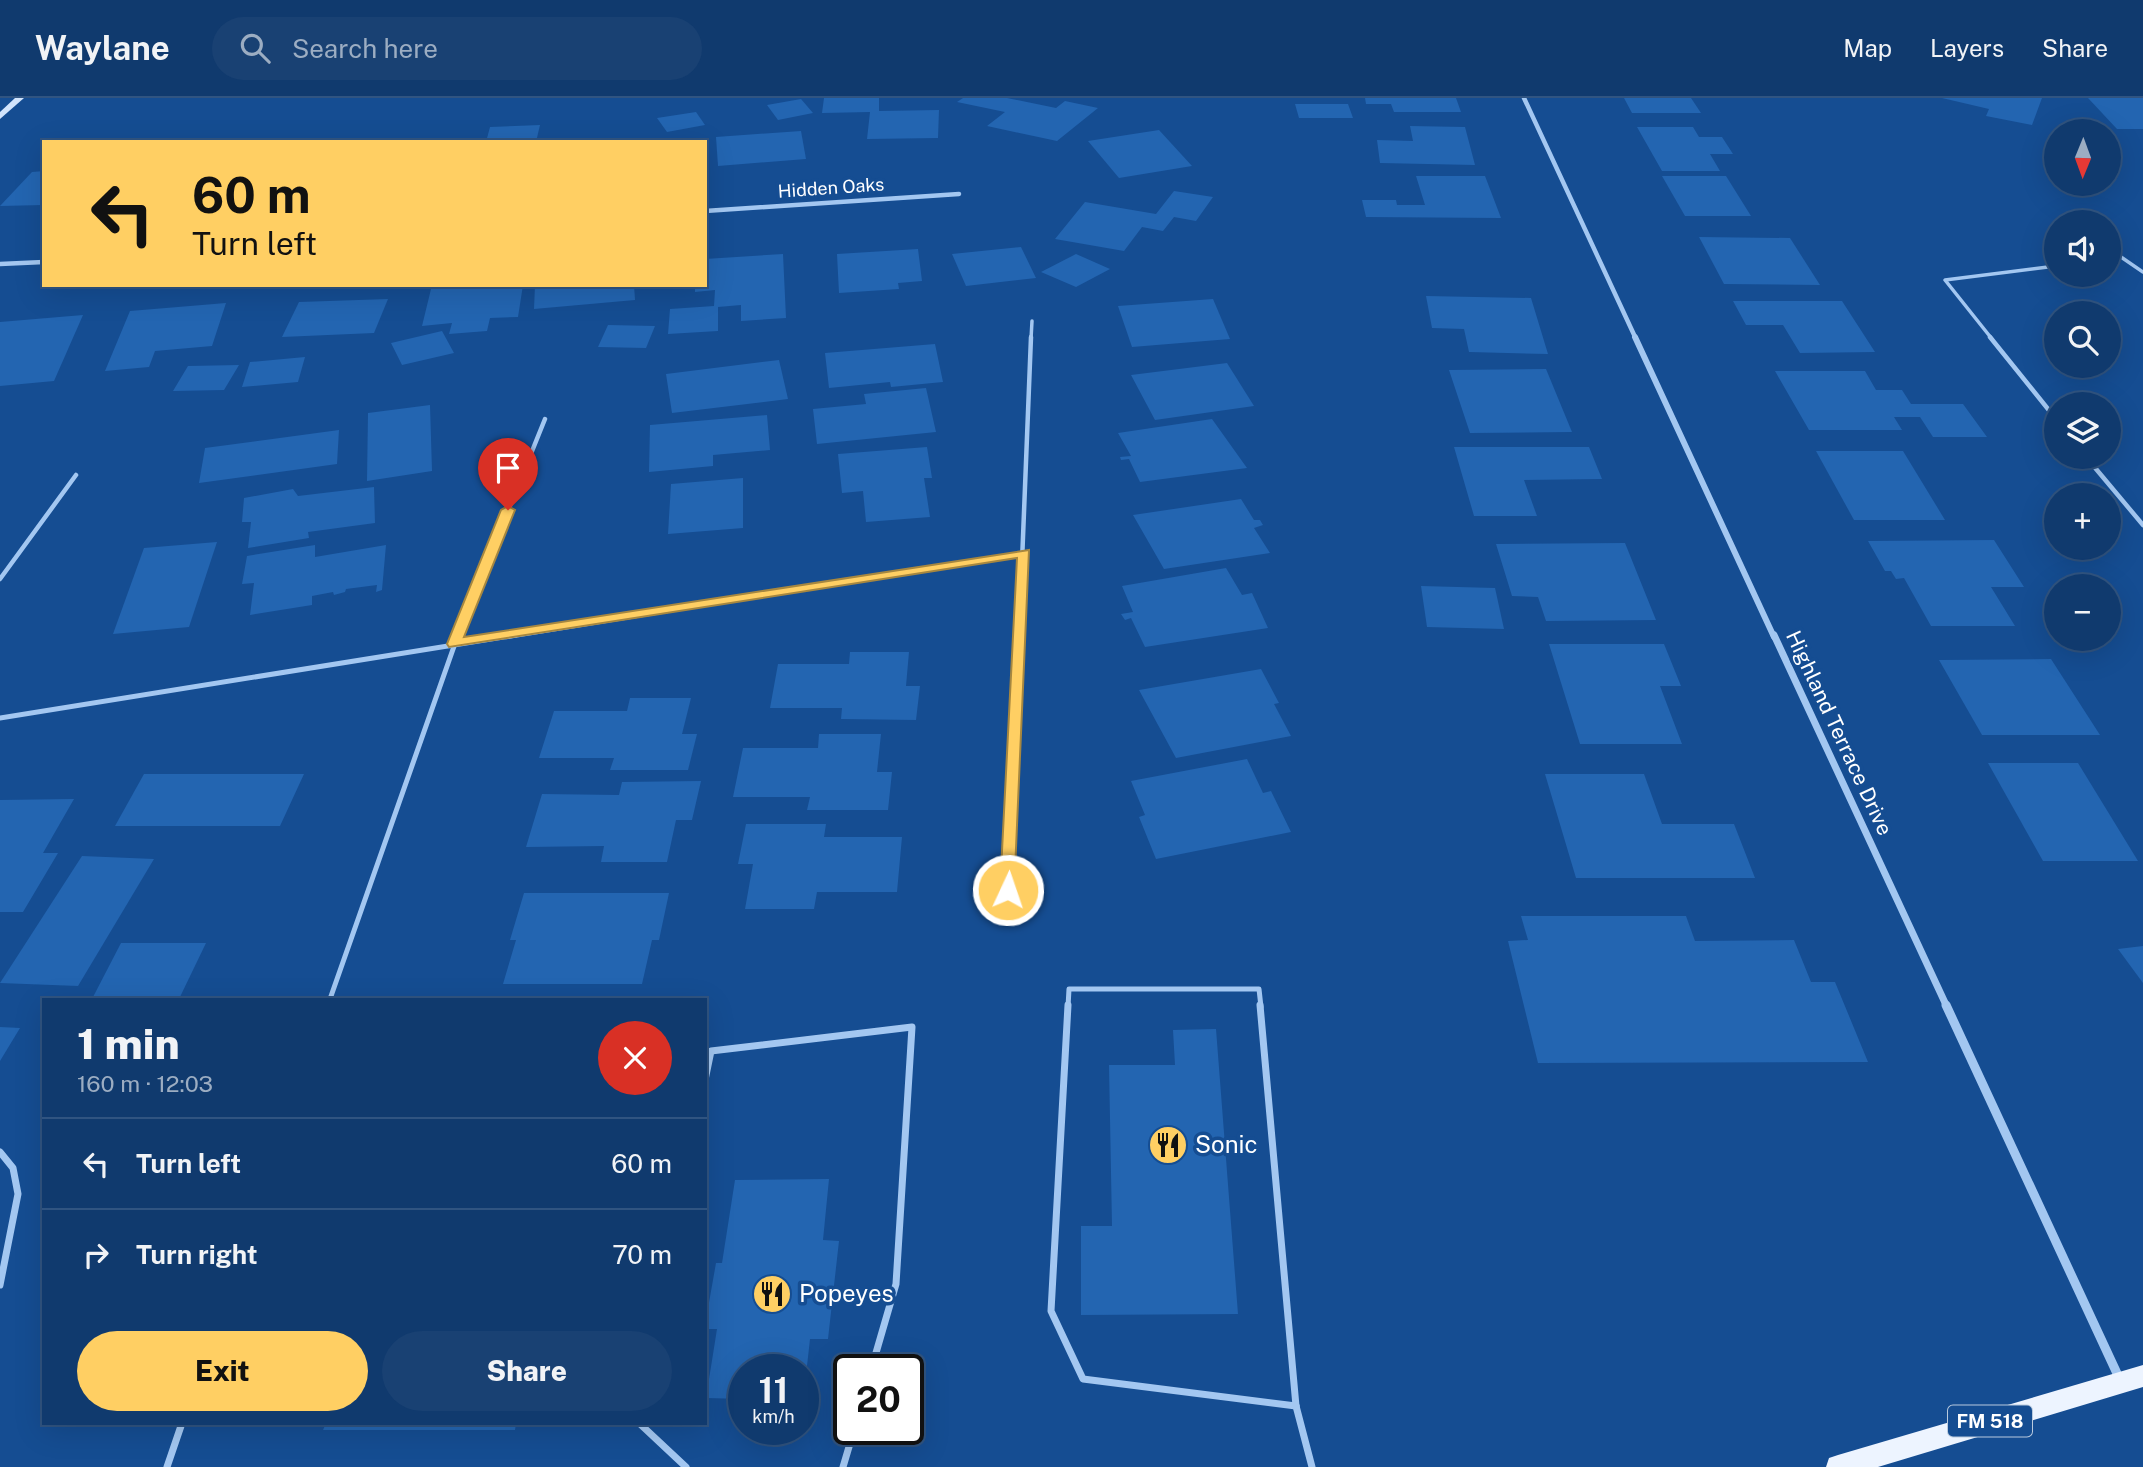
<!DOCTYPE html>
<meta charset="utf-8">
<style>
:root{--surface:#103a6e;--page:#194173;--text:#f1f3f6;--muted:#9cadc2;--line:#305481;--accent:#ffcf63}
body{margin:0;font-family:"Public Sans",sans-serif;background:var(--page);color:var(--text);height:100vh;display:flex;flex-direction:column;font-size:26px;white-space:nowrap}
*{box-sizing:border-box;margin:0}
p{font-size:23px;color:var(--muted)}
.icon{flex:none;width:38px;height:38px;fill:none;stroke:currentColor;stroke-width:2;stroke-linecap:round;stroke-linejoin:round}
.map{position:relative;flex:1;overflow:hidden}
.details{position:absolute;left:42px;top:900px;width:665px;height:427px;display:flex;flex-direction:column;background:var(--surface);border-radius:0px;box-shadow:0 7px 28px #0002,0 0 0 2px var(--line)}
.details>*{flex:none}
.guide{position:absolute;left:42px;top:42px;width:665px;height:147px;border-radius:0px;box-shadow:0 7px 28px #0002,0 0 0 2px var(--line);background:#ffcf63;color:#111;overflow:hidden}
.needle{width:46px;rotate:181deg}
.buttons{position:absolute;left:2044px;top:21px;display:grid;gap:14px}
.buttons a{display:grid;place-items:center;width:77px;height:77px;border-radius:50%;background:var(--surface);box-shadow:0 7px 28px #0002,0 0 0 2px var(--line);font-size:35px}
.speed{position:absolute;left:728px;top:1256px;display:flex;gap:14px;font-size:35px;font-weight:700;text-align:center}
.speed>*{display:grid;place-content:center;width:91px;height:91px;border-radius:50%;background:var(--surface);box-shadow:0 7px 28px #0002,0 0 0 2px var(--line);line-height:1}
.speed small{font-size:18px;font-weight:400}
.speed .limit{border:4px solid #111;border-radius:10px;background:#fff;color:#111}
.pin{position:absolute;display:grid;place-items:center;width:60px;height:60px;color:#fff;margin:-72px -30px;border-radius:50% 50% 50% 0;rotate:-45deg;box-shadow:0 0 7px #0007}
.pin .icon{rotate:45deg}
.me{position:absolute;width:77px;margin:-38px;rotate:3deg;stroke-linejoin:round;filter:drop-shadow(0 0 5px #0008)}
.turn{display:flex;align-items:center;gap:24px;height:147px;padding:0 35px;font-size:32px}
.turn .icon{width:91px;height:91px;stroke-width:2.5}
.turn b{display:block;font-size:49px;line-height:60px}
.round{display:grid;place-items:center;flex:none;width:74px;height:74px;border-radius:37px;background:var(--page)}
.overview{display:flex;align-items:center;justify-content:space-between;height:119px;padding:0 35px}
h1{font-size:42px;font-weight:800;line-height:52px}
.primary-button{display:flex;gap:14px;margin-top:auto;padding:14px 35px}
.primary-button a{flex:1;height:80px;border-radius:42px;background:var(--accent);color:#111;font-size:28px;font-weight:800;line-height:80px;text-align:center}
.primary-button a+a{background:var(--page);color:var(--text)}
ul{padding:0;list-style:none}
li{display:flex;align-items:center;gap:21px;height:91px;padding:0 35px;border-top:2px solid var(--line)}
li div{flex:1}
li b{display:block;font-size:26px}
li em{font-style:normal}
header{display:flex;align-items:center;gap:42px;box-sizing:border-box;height:98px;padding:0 35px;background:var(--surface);border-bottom:2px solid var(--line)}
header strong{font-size:33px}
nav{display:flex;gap:38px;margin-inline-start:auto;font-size:24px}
.search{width:490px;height:63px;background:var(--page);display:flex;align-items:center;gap:18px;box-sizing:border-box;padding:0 24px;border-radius:38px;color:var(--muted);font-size:26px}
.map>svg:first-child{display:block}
.building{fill:#2365b1}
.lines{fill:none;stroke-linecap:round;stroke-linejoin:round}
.lane-far3{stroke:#a3c7f1;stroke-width:3.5}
.lane-far2{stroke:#a3c7f1;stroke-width:4.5}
.lane-far1{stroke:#a3c7f1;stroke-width:5}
.lane{stroke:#a3c7f1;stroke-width:7}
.street-far3{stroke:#a3c7f1;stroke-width:4.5}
.street-far2{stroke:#a3c7f1;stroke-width:6}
.street-far1{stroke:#a3c7f1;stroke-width:7}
.street{stroke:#a3c7f1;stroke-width:9}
.secondary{fill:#d1e4fc;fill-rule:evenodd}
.primary{fill:#edf4ff;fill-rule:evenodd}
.route{fill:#ffcf63;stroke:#a68740;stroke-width:2}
.labels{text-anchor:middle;stroke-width:7;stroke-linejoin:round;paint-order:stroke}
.far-street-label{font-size:18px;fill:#fff;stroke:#154d92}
.shield{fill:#154d92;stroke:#b9cade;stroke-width:2}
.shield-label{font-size:19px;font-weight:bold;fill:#fff}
.street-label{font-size:21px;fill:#fff;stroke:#154d92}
.near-poi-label{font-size:24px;fill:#fff;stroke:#154d92;text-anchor:start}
</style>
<header>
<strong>Waylane</strong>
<div class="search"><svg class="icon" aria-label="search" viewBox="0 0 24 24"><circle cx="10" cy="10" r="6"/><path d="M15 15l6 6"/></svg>Search here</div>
<nav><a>Map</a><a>Layers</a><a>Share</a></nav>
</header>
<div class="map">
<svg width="2143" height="1369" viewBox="0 0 2143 1369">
<rect width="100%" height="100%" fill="#154d92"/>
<!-- building -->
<g class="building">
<path d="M824 0H879V13L939 12 938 40 867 41 870 14 822 15Z"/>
<path d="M963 0H1007L1056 10 1065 3 1098 10 1057 43 987 28 1005 14 957 4Z"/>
<path d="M1365 0H1456L1461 14H1394L1391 6H1366Z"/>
<path d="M1624 0H1691L1701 15H1632Z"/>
<path d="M1942 0H2042L2032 27 1986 18 1989 11Z"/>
<path d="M2088 0H2143V31H2117Z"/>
<path d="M801 1 813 15 778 22 767 7Z"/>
<path d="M1295 6H1348L1353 20H1299Z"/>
<path d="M696 14 705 27 667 34 657 20Z"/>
<path d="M540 27 536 44H486L490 29Z"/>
<path d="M1410 28 1465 29 1475 67 1380 65 1377 42 1413 43Z"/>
<path d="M1637 29H1693L1699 39H1722L1733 56H1710L1720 73H1662Z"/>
<path d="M1159 32 1192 68 1119 80 1088 43Z"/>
<path d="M801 33 806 61 718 68 716 39Z"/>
<path d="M44 73V107L0 108 32 74Z"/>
<path d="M1416 78H1485L1501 120 1366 119 1362 102H1396L1397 107H1425Z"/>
<path d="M1662 78H1726L1751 118H1685Z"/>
<path d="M1174 93 1213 99 1196 123 1174 119 1163 133 1142 129 1124 153 1055 141 1085 104 1156 116Z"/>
<path d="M1699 139 1790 140 1820 187 1724 186Z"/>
<path d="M1021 149 1036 180 966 188 952 156Z"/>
<path d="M918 151 922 183 898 185 899 191 839 195 837 156Z"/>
<path d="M783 156 786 220 741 223V207L718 209V233L668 236 670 211 714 208 715 192 695 194V187H705V161Z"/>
<path d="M1076 156 1110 171 1076 189 1041 174Z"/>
<path d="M489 187H523L518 219 490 220 487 233 449 236 452 225 422 228 431 191Z"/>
<path d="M535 187H634L635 202 534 211Z"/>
<path d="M1426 198 1531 200 1548 256 1469 254 1464 231 1432 230Z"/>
<path d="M388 201 374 235 282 239 299 204Z"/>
<path d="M1213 201 1230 241 1132 249 1118 208Z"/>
<path d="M1733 203H1842L1875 254 1800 255 1783 227H1746Z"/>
<path d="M226 205 212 248 155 253 149 269 105 273 130 213Z"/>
<path d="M83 217 54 283 0 288V224Z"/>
<path d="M608 227 655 228 646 250 598 249Z"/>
<path d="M442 233 454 255 402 267 391 245Z"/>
<path d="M935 246 943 284 891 289 890 284 829 290 825 255Z"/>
<path d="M305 259 298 284 242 289 250 264Z"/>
<path d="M779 262 788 301 672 315 666 276Z"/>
<path d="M1227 265 1254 308 1155 322 1131 277Z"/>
<path d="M239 267 224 292 173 293 188 268Z"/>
<path d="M1546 271 1572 334 1470 335 1449 272Z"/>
<path d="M1775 273H1865L1876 292H1902L1911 306H1963L1987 339H1933L1920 319H1894L1902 332H1809Z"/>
<path d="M926 290 936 334 817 346 813 311 866 306 864 296Z"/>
<path d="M430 307 432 373 367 383 368 315Z"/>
<path d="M767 317 770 352 713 357V368L649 374 650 327Z"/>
<path d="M1212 321 1247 370 1140 384 1129 361 1121 362 1120 359 1131 358 1118 335Z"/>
<path d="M339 332 337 366 199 385 205 350Z"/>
<path d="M927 349 932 380H924L930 419 866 424 863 393 842 395 838 356Z"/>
<path d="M1454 349H1589L1602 381 1524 382 1537 418H1474Z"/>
<path d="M1816 353H1903L1945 422H1854Z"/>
<path d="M743 380V430L668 436 671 386Z"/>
<path d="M374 389 375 425 308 434 309 440 248 450 251 424H242L244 400 293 391 298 398Z"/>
<path d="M1241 401 1254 422H1260L1263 427 1254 430 1270 455 1164 471 1133 417Z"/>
<path d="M1994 442 2024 489H1991L2015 528H1931L1904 480 1896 481 1891 473H1885L1868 443Z"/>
<path d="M217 444 189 529 113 536 144 450Z"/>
<path d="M1625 445 1656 522 1546 523 1538 499 1512 498 1496 446Z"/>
<path d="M315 447V459L386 447 382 492 376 494 377 487 346 491 345 494 334 497 333 494 312 498V507L250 517 254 485 242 486 247 458Z"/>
<path d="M1226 470 1242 497 1252 495 1268 530 1145 549 1131 520 1125 522 1121 516 1133 514 1122 488Z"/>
<path d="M1421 488 1495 490 1504 531 1427 529Z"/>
<path d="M1549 546H1664L1681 588H1660L1682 646H1580Z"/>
<path d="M850 554H909L906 588H920L916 622 841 621 842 610H770L778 566H849Z"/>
<path d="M2051 561 2100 637H1982L1939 562Z"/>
<path d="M1261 571 1279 605 1274 606 1291 638 1176 660 1139 592Z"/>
<path d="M630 600H691L682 636H697L688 672H610L614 660H539L554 613H627Z"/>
<path d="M819 636H881L877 674H892L888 712H807L810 699H733L743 650H818Z"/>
<path d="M1247 661 1263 695 1271 693 1291 734 1156 761 1139 719 1145 717 1131 683Z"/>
<path d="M1988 665H2078L2138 763H2043Z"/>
<path d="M144 676H304L280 728H115Z"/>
<path d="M1545 676H1644L1662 726H1734L1755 780H1576Z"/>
<path d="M701 683 692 722H676L667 764H601L604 748 526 749 542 696 619 697 622 684Z"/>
<path d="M74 701 43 755H58L23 814H0V702Z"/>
<path d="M746 726H826L824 739H902L897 794H817L814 811H745L753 766H738Z"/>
<path d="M82 758 154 761 78 888 0 885Z"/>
<path d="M524 795H669L659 842H652L642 886H503L516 842H510Z"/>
<path d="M1521 818H1686L1695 843 1794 842 1811 884H1835L1868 964 1538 965 1508 843 1528 842Z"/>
<path d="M121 845H206L179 901H92Z"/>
<path d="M2143 848V885L2118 851Z"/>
<path d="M0 929 20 930 0 963Z"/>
<path d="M1216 931 1238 1216 1081 1217V1128H1112L1109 967H1175L1173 932Z"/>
<path d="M829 1081 823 1142 839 1143 828 1241H810L805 1286 803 1272H744V1301L706 1300 717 1231H705V1227L716 1165H722L735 1082Z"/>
<path d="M326 1325H516L515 1332H323Z"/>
</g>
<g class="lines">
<!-- lane-far3 -->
<g class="lane-far3">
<path d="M2109 161 2121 159 2143 174"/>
<path d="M1031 241 1032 223"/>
<path d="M1992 241 1945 182 2056 168"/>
</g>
<!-- lane-far2 -->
<g class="lane-far2">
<path d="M1990 239 2056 321"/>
<path d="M2086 359 2143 427"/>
<path d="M0 481 76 377"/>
<path d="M457 539 545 321"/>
<path d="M506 539 1024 455"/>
<path d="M1019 539 1031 239"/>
</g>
<!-- lane-far1 -->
<g class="lane-far1">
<path d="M0 620 516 537"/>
<path d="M1008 792 1019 537"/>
<path d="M330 901 458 537"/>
<path d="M1068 909 1069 891H1259L1261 909"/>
</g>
<!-- lane -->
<g class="lane">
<path d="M1068 907 1051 1213 1083 1281 1296 1308"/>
<path d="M1260 907 1296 1308"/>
<path d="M705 982 711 953 912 929 896 1186 871 1272"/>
<path d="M0 1054 13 1070 18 1096 0 1187"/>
<path d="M1296 1308 1312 1369"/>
<path d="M639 1325 686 1369"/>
<path d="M167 1369 182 1325"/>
<path d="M843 1369 854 1332"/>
</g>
<!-- street-far3 -->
<g class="street-far3">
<path d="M1524 0 1636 241"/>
<path d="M705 113 959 96"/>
<path d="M0 166 44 164"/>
</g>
<!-- street-far2 -->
<path class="street-far2" d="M1635 239 1774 539"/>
<!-- street-far1 -->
<path class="street-far1" d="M1774 537 1947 909"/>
<!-- street -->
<path class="street" d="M1946 907 2121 1284"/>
<!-- secondary -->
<path class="secondary" d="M15 0H24L0 21V14Z"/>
<!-- primary -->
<path class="primary" d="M2143 1267V1289L1878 1369H1826L1829 1360 1838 1357Z"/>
</g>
<!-- route -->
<path class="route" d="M508 408 515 412 464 539 1029 452 1014 796H1002L1000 792 1017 460 449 549 447 546 501 412Z"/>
<!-- icons -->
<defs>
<symbol id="restaurant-disc" viewBox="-11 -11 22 22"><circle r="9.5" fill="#ffcf63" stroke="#154d92"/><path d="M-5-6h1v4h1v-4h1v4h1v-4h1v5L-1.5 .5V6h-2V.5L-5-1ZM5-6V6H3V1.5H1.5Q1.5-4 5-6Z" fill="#111"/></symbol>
</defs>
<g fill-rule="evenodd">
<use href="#restaurant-disc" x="1146" y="1025" width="44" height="44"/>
<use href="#restaurant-disc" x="750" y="1174" width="44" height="44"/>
</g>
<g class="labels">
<!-- far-street labels -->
<g class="far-street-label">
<text transform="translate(831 90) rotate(-4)" y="6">Hidden Oaks</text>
</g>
<!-- shield labels -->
<rect class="shield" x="1948" y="1307.5" width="84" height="31" rx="5"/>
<g class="shield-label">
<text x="1990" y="1330">FM 518</text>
</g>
<!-- street labels -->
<g class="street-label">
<text transform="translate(1839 635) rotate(65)" y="7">Highland Terrace Drive</text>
</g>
<!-- near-poi labels -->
<g class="near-poi-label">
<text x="1195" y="1055">Sonic</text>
<text x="799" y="1204">Popeyes</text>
</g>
</g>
</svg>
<div class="buttons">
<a><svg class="needle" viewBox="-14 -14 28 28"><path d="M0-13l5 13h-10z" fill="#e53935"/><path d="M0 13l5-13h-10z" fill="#9cadc2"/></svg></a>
<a><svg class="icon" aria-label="sound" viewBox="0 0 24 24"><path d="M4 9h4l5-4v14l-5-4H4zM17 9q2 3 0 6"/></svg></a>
<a><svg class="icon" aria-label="search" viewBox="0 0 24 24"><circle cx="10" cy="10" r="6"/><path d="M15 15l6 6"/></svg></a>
<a><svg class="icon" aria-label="layers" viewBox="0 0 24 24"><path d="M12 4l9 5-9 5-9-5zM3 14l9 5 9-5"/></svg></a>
<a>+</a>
<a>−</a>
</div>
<div class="speed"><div>11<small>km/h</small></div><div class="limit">20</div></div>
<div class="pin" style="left:508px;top:412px;background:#d93025"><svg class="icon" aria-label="arrive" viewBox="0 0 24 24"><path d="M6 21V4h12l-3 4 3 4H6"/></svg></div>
<svg class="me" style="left:1008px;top:792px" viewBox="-20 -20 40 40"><circle r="17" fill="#ffcf63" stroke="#fff" stroke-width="3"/><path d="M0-11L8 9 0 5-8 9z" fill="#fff"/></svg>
<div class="guide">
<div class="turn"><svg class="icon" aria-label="left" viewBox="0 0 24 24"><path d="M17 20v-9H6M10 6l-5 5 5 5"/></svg><div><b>60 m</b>Turn left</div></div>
</div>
<section class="details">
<div class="overview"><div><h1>1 min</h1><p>160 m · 12:03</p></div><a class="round" style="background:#d93025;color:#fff"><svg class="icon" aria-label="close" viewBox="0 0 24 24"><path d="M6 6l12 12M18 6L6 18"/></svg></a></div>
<ul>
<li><svg class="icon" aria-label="left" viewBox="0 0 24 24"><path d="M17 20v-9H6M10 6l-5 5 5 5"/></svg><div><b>Turn left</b></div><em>60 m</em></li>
<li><svg class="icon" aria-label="right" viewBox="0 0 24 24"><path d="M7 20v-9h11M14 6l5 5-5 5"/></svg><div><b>Turn right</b></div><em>70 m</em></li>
</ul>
<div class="primary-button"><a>Exit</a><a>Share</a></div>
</section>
</div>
